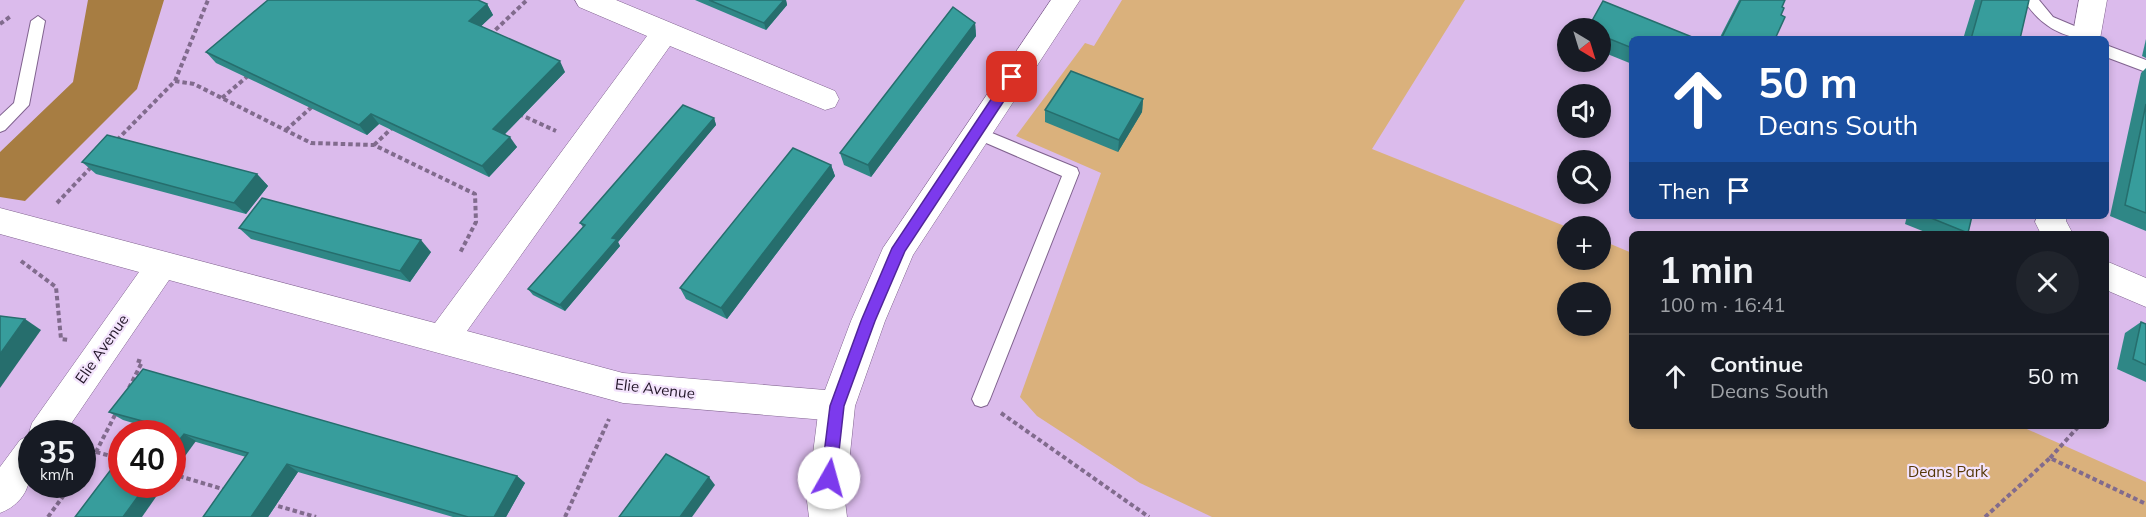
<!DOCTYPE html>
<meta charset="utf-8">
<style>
:root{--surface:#171b24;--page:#20242c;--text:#f1f3f6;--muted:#9ea1a6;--line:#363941}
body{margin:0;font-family:Mulish,sans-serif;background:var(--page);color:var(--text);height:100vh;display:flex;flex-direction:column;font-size:22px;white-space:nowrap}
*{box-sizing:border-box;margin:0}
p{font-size:20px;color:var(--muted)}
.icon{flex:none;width:33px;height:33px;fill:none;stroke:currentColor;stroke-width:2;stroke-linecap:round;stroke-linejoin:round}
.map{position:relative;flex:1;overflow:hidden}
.drawer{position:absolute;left:1629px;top:231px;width:480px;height:198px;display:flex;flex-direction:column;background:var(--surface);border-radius:9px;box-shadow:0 3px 9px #0003}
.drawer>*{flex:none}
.hud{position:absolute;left:1629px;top:36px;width:480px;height:183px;border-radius:9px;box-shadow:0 3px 9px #0003;background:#1a4fa0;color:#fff;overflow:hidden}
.needle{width:39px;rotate:142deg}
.controls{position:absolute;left:1557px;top:18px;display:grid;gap:12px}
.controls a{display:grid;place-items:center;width:54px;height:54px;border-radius:50%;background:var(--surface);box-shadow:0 3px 9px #0003;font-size:30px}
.speed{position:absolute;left:18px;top:420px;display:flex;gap:12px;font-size:30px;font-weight:700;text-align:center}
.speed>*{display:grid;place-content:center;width:78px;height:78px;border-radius:50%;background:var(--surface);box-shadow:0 3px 9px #0003;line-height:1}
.speed small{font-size:15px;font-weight:400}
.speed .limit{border:9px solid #d22;background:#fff;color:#111}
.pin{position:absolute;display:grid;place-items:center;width:51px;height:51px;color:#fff;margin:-26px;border-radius:12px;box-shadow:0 3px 9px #0006}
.me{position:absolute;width:66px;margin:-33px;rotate:7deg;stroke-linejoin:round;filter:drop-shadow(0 0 4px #0008)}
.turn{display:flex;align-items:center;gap:21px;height:126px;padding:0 30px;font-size:27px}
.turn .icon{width:78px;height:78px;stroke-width:2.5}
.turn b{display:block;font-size:42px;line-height:51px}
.then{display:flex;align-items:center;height:57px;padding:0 30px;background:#0003;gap:12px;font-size:22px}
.round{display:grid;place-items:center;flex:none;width:63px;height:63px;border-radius:32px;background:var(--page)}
.headline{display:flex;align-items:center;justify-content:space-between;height:102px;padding:0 30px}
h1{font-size:36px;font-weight:700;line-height:45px}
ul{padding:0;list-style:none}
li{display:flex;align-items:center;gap:18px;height:84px;padding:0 30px;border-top:2px solid var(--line)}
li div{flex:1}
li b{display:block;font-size:22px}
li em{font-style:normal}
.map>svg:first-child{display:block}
.green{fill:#dab17c;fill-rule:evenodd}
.forest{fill:#a77d42}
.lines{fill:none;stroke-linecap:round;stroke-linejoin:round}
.service-casing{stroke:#80638f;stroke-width:2}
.minor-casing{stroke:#80638f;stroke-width:1}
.tertiary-casing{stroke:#80638f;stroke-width:1}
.path{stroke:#816b8d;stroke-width:4;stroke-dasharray:4.5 3;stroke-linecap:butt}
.service{fill:#fff;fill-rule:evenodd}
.minor{fill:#fff;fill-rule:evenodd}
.tertiary{fill:#fff;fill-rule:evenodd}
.wall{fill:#2f8786}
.shaded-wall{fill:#266e6d}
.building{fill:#379d9c;stroke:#266e6d;stroke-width:1.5}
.route{fill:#7c3aed;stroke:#51269a;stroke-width:1.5}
.labels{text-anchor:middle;stroke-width:4.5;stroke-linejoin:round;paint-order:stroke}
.street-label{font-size:15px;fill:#201426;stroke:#f3e3fc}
.park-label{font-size:15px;fill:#553706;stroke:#f3e3fc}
</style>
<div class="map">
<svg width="2146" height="517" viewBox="0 0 2146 517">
<rect width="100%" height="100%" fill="#dbbbec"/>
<!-- green -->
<path class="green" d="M1122 0H1465L1372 149 1567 227 1568 260H1600L1601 240 1632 253V426H2020L2146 482V517H1212L1140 483 1037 416 1020 397 1101 173 1016 136 1085 43 1094 46ZM1568 292H1600V326H1568Z"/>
<!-- forest -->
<path class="forest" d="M88 0H164L137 89 25 201 0 197V152L73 82Z"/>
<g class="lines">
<defs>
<g id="service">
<path d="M2024 0H2039L2053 17 2091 33 2093 37 2092 39C2063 39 2039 25 2024 0Z"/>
<path d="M38 16 45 21 29 105 5 130 0 132V116L14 103 31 21Z"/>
<path d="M2106 45 2146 60V72L2106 57Z"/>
<path d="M975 126 1077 168 1079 173 990 399 987 405 981 407 975 405 972 399 1062 176 970 136 967 132 970 128Z"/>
</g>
<g id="minor">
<path d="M575 0H616L835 91 839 99 835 107 825 110 670 46 467 331 623 373 837 391 849 395 854 406 849 417 837 421 623 403 169 280 64 434H32C32 466 36 499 0 513V467L20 440 28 436 32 423 139 272 0 234V208L435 323 647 36 579 7Z"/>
<path d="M2079 0H2107L2100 39H2072Z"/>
<path d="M2037 216H2067L2066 221 2073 234H2041L2035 222Z"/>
<path d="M2106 261 2146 278V307L2106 290Z"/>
</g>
<path id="tertiary" d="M1051 0H1080L913 255 885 321 855 406 845 501 847 517H809L807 501 819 406 851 321 883 248Z"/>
</defs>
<!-- service casing -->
<use href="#service" class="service-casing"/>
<!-- minor casing -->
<use href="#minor" class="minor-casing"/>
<!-- tertiary casing -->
<use href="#tertiary" class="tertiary-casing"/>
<!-- path -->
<g class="path">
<path d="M0 24 11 16"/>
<path d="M490 35 527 0"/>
<path d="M175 81 194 84 311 143 374 145 475 194 476 222 460 253"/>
<path d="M222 98 249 75"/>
<path d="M519 114 556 131"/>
<path d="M286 130 314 105"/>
<path d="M117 140 175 81 208 0"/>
<path d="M374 145 393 127"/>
<path d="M57 203 93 165"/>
<path d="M21 261 56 287 61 339 69 340"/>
<path d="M129 388 142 362 136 360"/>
<path d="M1001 413 1149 517"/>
<path d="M96 452 122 459"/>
<path d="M2050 458 2079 426"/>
<path d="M82 470 96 452 116 413"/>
<path d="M172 474 226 490"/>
<path d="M271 504 316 517"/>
<path d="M48 517 72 484"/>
<path d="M565 517 609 419"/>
<path d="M1985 517 2050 458 2146 504"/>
</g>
<!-- service -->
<use href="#service" class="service"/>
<!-- minor -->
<use href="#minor" class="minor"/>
<!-- tertiary -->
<use href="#tertiary" class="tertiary"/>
</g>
<!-- wall -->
<g class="wall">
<path d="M695 0H786L787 5 766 30Z"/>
<path d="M1739 0H1785L1782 7 1775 39H1719Z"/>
<path d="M1975 0H2029L2020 39H1963Z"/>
<path d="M487 4 493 15 481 26 565 72 505 134 517 147 489 177 379 124 367 135 216 63 206 52Z"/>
<path d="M975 23 976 36 871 177 844 165 840 153Z"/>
<path d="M1600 28 1632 39V64L1600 51Z"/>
<path d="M2146 39V58L2142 56Z"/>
<path d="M2146 68V231L2110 216 2141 73Z"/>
<path d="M1143 99 1142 112 1118 152 1045 122V110Z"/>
<path d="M714 118 716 125 618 242 620 246 565 311 533 295 528 289 583 227 580 223Z"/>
<path d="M82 162 257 174 268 186 246 214 96 174Z"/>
<path d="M831 165 835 176 727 319 686 299 680 288Z"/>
<path d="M1907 216H1972L1968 233 1967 234H1930L1905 224Z"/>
<path d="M239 228 431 252 410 282 251 239Z"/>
<path d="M2141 322 2146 324V382L2117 369 2125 333Z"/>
<path d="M109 412 517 476 525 483 506 517H453L298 472 268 517H203L246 457 123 420Z"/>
</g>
<!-- shaded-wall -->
<g class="shaded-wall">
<path d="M784 0H786L787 5 766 30 764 23Z"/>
<path d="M487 4 493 15 475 32 469 21Z"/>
<path d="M975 23 976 36 871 177 868 165Z"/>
<path d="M560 61 565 72 500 139 493 129Z"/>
<path d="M1143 99 1142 112 1118 152 1119 140Z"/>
<path d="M371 114 379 124 367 135 359 125Z"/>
<path d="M714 118 716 125 618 242 620 246 565 311 560 305 612 238Z"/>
<path d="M510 137 517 147 489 177 482 166Z"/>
<path d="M831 165 835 176 727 319 721 308Z"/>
<path d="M257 174 268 186 246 214 234 203Z"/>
<path d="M421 240 431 252 410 282 400 271Z"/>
<path d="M25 319 41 330 0 388V354Z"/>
<path d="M184 434 196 441 172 474V449Z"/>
<path d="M287 464 298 472 268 517H251Z"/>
<path d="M517 476 525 483 506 517H494Z"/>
<path d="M709 477 715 485 692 517H680Z"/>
<path d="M147 484H165L142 517H123Z"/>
</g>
<!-- building -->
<g class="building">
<path d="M268 0H478L487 4 469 21 560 61 493 129 510 137 482 166 371 114 359 125 206 52Z"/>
<path d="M709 0H784L764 23Z"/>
<path d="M1741 0H1785L1782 7 1784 8 1781 15 1785 17 1775 39H1721Z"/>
<path d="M1982 0H2029L2020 39H1971Z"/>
<path d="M1603 1 1697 39H1632V48L1600 35V28H1588Z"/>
<path d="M953 7 975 23 868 165 840 153Z"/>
<path d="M1071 71 1143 99 1119 140 1045 110Z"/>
<path d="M2146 104V213L2125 205Z"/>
<path d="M683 105 714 118 612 238 617 239 560 305 528 289 585 225 580 223Z"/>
<path d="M107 135 257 174 234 203 82 162Z"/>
<path d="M793 148 831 165 721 308 680 288Z"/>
<path d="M262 198 421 240 400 271 239 228Z"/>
<path d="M1926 216H1972L1968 233Z"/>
<path d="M0 316 25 319 0 354Z"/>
<path d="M2141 322 2146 324V365L2133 359Z"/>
<path d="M143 369 517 476 494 517H468L287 464 251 517H203L248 453 184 434 172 449V434H138L146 422 109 412Z"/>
<path d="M666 454 709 477 680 517H619Z"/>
<path d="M122 455V484H147L123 517H75Z"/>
</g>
<!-- route -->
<path class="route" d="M1012 73 1019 77 1017 81 905 251 875 321 844 406 836 478 834 483 829 485 823 483 821 478 830 406 861 321 892 248 1008 74Z"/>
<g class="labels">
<!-- street labels -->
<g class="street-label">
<text transform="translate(102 349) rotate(-55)" y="5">Elie Avenue</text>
<text transform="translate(655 389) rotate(7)" y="5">Elie Avenue</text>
</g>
<!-- park labels -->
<g class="park-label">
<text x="1948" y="477">Deans Park</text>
</g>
</g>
</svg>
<div class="controls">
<a><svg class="needle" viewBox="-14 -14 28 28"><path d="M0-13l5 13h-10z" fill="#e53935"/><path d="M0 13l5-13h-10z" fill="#9ea1a6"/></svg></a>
<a><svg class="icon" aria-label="sound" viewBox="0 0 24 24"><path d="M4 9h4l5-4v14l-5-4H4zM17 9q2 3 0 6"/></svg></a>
<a><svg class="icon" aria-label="search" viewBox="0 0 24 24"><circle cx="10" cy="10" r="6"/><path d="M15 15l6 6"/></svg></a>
<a>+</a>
<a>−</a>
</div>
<div class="speed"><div>35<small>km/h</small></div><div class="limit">40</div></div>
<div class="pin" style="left:1012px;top:77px;background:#d93025"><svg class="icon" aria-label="arrive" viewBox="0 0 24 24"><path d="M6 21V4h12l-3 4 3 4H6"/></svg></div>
<svg class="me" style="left:829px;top:478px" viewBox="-20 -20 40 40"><circle r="19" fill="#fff"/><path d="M0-13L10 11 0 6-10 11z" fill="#7c3aed"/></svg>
<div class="hud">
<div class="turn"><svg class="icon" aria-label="ahead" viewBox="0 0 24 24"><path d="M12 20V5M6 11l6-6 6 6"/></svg><div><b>50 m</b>Deans South</div></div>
<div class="then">Then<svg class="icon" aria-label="arrive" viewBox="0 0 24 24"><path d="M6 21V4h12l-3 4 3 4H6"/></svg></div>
</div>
<section class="drawer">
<div class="headline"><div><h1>1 min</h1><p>100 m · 16:41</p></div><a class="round"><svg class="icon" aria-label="close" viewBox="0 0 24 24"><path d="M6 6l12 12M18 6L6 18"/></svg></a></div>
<ul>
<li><svg class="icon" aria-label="ahead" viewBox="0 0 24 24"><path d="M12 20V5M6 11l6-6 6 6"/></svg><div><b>Continue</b><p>Deans South</p></div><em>50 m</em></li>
</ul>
</section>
</div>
